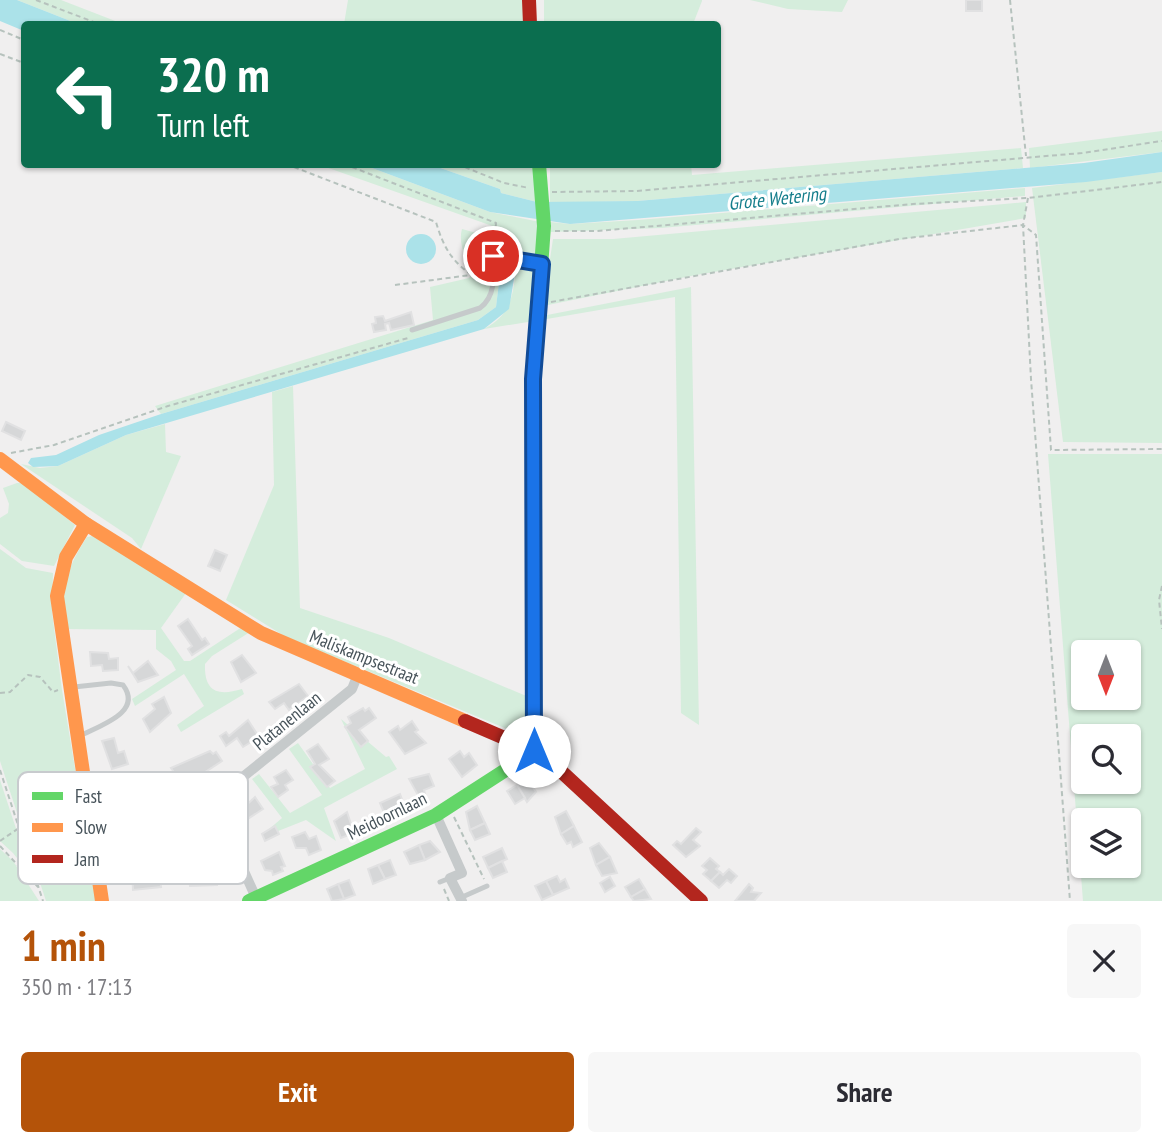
<!DOCTYPE html>
<meta charset="utf-8">
<style>
:root{--surface:#fff;--page:#f7f7f7;--text:#2b2b33;--muted:#7c7c81;--accent:#b45309}
body{margin:0;font-family:"PT Sans Narrow",sans-serif;background:var(--page);color:var(--text);height:100vh;display:flex;flex-direction:column;font-size:26px;white-space:nowrap}
*{box-sizing:border-box;margin:0}
p{font-size:23px;color:var(--muted)}
.icon{flex:none;width:38px;height:38px;fill:none;stroke:currentColor;stroke-width:2;stroke-linecap:round;stroke-linejoin:round}
.map{position:relative;height:901px;overflow:hidden}
.drawer{display:flex;flex-direction:column;background:var(--surface);flex:1}
.drawer>*{flex:none}
.guide{position:absolute;left:21px;top:21px;width:700px;height:147px;border-radius:7px;box-shadow:0 2px 5px #0004;background:#0b6e4f;color:#fff;overflow:hidden}
.needle{width:46px;rotate:180deg}
.fabs{position:absolute;left:1071px;top:640px;display:grid;gap:14px}
.fabs a{display:grid;place-items:center;width:70px;height:70px;border-radius:7px;background:var(--surface);box-shadow:0 2px 5px #0004;font-size:35px}
.pin{position:absolute;display:grid;place-items:center;width:60px;height:60px;color:#fff;margin:-30px;border:4px solid #fff;border-radius:50%;box-shadow:0 2px 7px #0007}
.me{position:absolute;width:77px;margin:-38px;rotate:0deg;stroke-linejoin:round;filter:drop-shadow(0 0 5px #0008)}
.turn{display:flex;align-items:center;gap:24px;height:147px;padding:0 21px;font-size:32px}
.turn .icon{width:91px;height:91px;stroke-width:2.5}
.turn b{display:block;font-size:49px;line-height:60px}
.round{display:grid;place-items:center;flex:none;width:74px;height:74px;border-radius:7px;background:var(--page)}
.head{display:flex;align-items:center;justify-content:space-between;height:119px;padding:0 21px}
h1{font-size:42px;font-weight:700;line-height:52px;color:var(--accent)}
.cta{display:flex;gap:14px;margin-top:auto;padding:14px 21px}
.cta a{flex:1;height:80px;border-radius:7px;background:var(--accent);color:#fff;font-size:28px;font-weight:700;line-height:80px;text-align:center}
.cta a+a{background:var(--page);color:var(--text)}
.map>svg:first-child{display:block}
.green{fill:#d5eddc;fill-rule:evenodd}
.water{fill:#abe2e9}
.building{fill:#d6d7d8;stroke:#e1e1e2;stroke-width:2}
.lines{fill:none;stroke-linecap:round;stroke-linejoin:round}
.path{stroke:#b6c2bd;stroke-width:2;stroke-dasharray:5 3.5;stroke-linecap:butt}
.lane{stroke:#c6cacb;stroke-width:5}
.street{stroke:#c6cacb;stroke-width:10}
.fast{stroke:#63d668;stroke-width:14}
.slow{stroke:#ff974d;stroke-width:14}
.jam{stroke:#b3261e;stroke-width:14}
.route-casing{stroke:#114b97;stroke-width:18}
.route{stroke:#1a73e8;stroke-width:12}
.labels{text-anchor:middle;stroke-width:6;stroke-linejoin:round;paint-order:stroke}
.street-label{font-size:18px;fill:#47535a;stroke:#fff}
.water-label{font-size:19px;font-style:italic;fill:#147d8b;stroke:#fff}
.key{fill:#fff;stroke:#c8cbce;stroke-width:2}
.key-label{font-size:19px;fill:#47535a}
</style>
<div class="map">
<svg width="1162" height="901" viewBox="0 0 1162 901">
<rect width="100%" height="100%" fill="#f0efef"/>
<!-- green -->
<g class="green">
<path d="M17 0H61L123 24H78Z"/>
<path d="M348 0H526V24H344Z"/>
<path d="M544 0H702V1L693 24H544Z"/>
<path d="M750 0H848L842 12 788 9Z"/>
<path d="M1162 131V152L1030 168 1029 148Z"/>
<path d="M1021 148 1023 168 637 201 550 203V165H691L692 175Z"/>
<path d="M320 165H364L490 212 540 222 534 321 484 329C511 315 513 296 516 268L501 266 496 307 478 320 161 414 155 406 433 320 430 287 469 278 475 271C465 262 458 242 462 229L491 237 498 228Z"/>
<path d="M432 165H536L537 202 501 193 500 189Z"/>
<path d="M1162 172V443L1063 442 1032 188Z"/>
<path d="M1025 188V196L661 228 551 232 550 222 570 224 638 220Z"/>
<path d="M1026 202V218L691 276 543 306 553 239H613Z"/>
<path d="M691 287 699 725 681 713 675 297 541 320 542 316Z"/>
<path d="M293 386 300 608 389 638 531 698 530 735 524 736 286 637 226 600 274 485 272 392Z"/>
<path d="M165 424 166 452 181 456 141 549 132 538 21 464 40 468 58 466 126 435Z"/>
<path d="M1048 454H1162V901H1083ZM1083 653H1129V698H1083ZM1083 737H1129V782H1083ZM1083 821H1129V866H1083Z"/>
<path d="M17 483H23L75 525 54 566 22 561 0 544V518L8 513 9 504 3 488Z"/>
<path d="M93 536 186 593 161 628 184 661H190L242 627 250 632 212 656 205 664C204 693 219 696 242 689L244 694 181 732 177 725 204 706 184 674 135 706 132 699 176 670 171 661 156 649V630L64 629C62 590 65 570 87 537Z"/>
<path d="M0 549 26 568 53 573 52 612 62 690 97 901H46L0 761Z"/>
<path d="M341 719 386 757 389 756 397 769 324 808 336 841 306 820 268 835V830L282 818 252 779 259 774 290 813 322 795 289 749 298 743 330 788 365 769Z"/>
<path d="M0 780 32 877 13 853 0 841Z"/>
<path d="M0 849 13 861 39 901H0Z"/>
</g>
<!-- water -->
<g class="water">
<path d="M0 0H17L78 24H24V31L0 21Z"/>
<path d="M1162 152V172L1086 182 570 224 490 212 364 165H432L500 189 501 193 537 202 637 201 1084 163Z"/>
<circle cx="421" cy="249" r="15"/>
<path d="M507 263 516 267 509 309 484 329 126 435 58 466 33 467 28 463 31 458 56 455 99 435 161 414 478 320 496 307 501 266Z"/>
</g>
<!-- building -->
<g class="building">
<rect x="966" y="0" width="16" height="11"/>
<path d="M411 312 414 325 391 330 389 323 385 324 386 330 374 332 372 324 376 323 375 317 383 316 385 321Z"/>
<path d="M6 422 25 431 21 440 2 431Z"/>
<path d="M215 550 227 555 220 571 208 566Z"/>
<path d="M188 619 202 640 205 638 209 644 192 655 188 649 192 646 178 626Z"/>
<path d="M90 652 108 653 109 659 118 658V670L103 671 102 665 91 666Z"/>
<path d="M242 655 256 673 241 682 231 662Z"/>
<path d="M148 661 158 675 138 682 128 666 133 673Z"/>
<path d="M299 684 308 696 289 710 284 703 275 709 269 702Z"/>
<path d="M164 697 171 713 150 732 143 719 155 709 152 704Z"/>
<path d="M363 708 365 711 369 708 376 718 359 730 368 741 361 747 345 727 351 723 348 717Z"/>
<path d="M248 720 259 737 243 747 237 738 226 746 220 736 226 732 229 736Z"/>
<path d="M412 721 418 730 415 732 426 743 405 754 389 732 398 726 400 730Z"/>
<path d="M114 738 118 753 124 751 128 764 112 769 102 741Z"/>
<path d="M318 744 329 759 319 765 335 781 327 787 310 767 315 764 307 751Z"/>
<path d="M210 751 213 754 216 752 222 761 190 782 186 776 181 779 178 774 176 775 171 768Z"/>
<path d="M460 751 464 757 469 753 477 765 462 777 449 759Z"/>
<path d="M286 770 293 780 285 785 288 790 278 797 271 787 278 784 274 777Z"/>
<path d="M429 774 434 786 424 790 425 794 419 797 409 779Z"/>
<path d="M528 779 536 792 527 802 517 785Z"/>
<path d="M517 785 525 798 515 804 507 791Z"/>
<path d="M400 794 406 810 385 815 380 803Z"/>
<path d="M255 797 263 809 246 820 240 811Z"/>
<path d="M477 806 485 823 470 830 466 812Z"/>
<path d="M566 811 574 826 561 834 555 817Z"/>
<path d="M347 812 354 833 341 838 334 821Z"/>
<path d="M485 823 490 834 475 840 470 830Z"/>
<path d="M275 826 279 834 265 841 262 834Z"/>
<path d="M574 826 582 842 573 847 571 842 567 844 561 834Z"/>
<path d="M696 828 701 832 693 840 700 846 686 857 673 845 677 841 681 844Z"/>
<path d="M305 832 309 839 316 836 321 850 309 855 306 848H296L292 837Z"/>
<path d="M430 841 440 852 425 860 419 845Z"/>
<path d="M599 843 610 857 596 865 590 848Z"/>
<path d="M419 845 425 860 410 864 404 852Z"/>
<path d="M502 848 507 859 488 868 483 857Z"/>
<path d="M279 852 285 866 281 867 283 871 273 875 272 871 265 870 261 861Z"/>
<path d="M610 857 617 873 602 876 596 865Z"/>
<path d="M710 858 719 866 716 869 720 872 711 881 703 874 707 870 702 866Z"/>
<path d="M390 860 396 875 385 879 378 865Z"/>
<path d="M502 861 507 872 493 878 488 868Z"/>
<path d="M378 865 385 879 373 884 368 869Z"/>
<path d="M729 869 737 876 731 883 727 880 719 888 711 881 720 872 723 875Z"/>
<path d="M144 870V878L160 876 161 887 133 890 132 871Z"/>
<path d="M189 870H198V875L216 873 217 885 190 886Z"/>
<path d="M557 876 560 882 565 879 569 888 553 895 546 881Z"/>
<path d="M610 877 615 886 605 892 600 883Z"/>
<path d="M639 879 645 889 631 897 625 887Z"/>
<path d="M349 880 355 895 344 899 338 884Z"/>
<path d="M546 881 553 895 542 900 535 886Z"/>
<path d="M338 884 344 899 332 901 327 889Z"/>
<path d="M749 884 753 888 751 892 761 893 754 901H735Z"/>
<path d="M645 889 651 899 634 901 631 897Z"/>
</g>
<g class="lines">
<!-- path -->
<g class="path">
<path d="M36 0 99 24"/>
<path d="M1010 0 1026 156"/>
<path d="M0 30 24 40"/>
<path d="M0 54 24 63"/>
<path d="M286 164 436 222C443 246 451 261 472 275"/>
<path d="M344 164 496 223 494 248"/>
<path d="M457 164 504 183 529 188"/>
<path d="M552 192 636 191 1082 153 1162 141"/>
<path d="M1028 198 1023 225 1031 379 1070 901"/>
<path d="M555 231H597L913 204 1028 198 1162 182"/>
<path d="M395 285 486 273"/>
<path d="M551 302 899 239 1023 225 1036 235 1051 450 1162 449"/>
<path d="M11 453 54 445 168 406 408 338"/>
<path d="M1162 586 1159 600 1162 629"/>
<path d="M0 693 10 692 28 675 40 677 53 692 58 690"/>
<path d="M0 770 43 901"/>
<path d="M454 817 484 879"/>
<path d="M0 841 19 828"/>
<path d="M0 846 38 887"/>
<path d="M444 889 449 901"/>
</g>
<!-- lane -->
<g class="lane">
<path d="M412 330 480 308C496 296 494 275 493 256L539 263"/>
<path d="M74 687 111 683 123 685C144 713 98 726 78 737"/>
<path d="M440 882 450 878"/>
<path d="M460 898 487 886"/>
</g>
<!-- street -->
<g class="street">
<path d="M436 815 462 873 450 878 462 901"/>
<path d="M257 900 219 816 217 804 223 793 352 689 358 674"/>
</g>
<!-- fast -->
<g class="fast">
<path d="M538 309 544 226 539 164"/>
<path d="M249 901 436 815 535 751"/>
</g>
<!-- slow -->
<g class="slow">
<path d="M0 459 86 524 261 633 465 721"/>
<path d="M86 524 66 557 57 596 102 901"/>
<path d="M535 751 533 379 538 309"/>
</g>
<!-- jam -->
<g class="jam">
<path d="M529 0 530 24"/>
<path d="M465 721 535 751 550 761 701 901"/>
</g>
</g>
<g class="lines">
<defs>
<path id="route" d="M493 256 542 264 533 379 534 751"/>
</defs>
<!-- route casing -->
<use href="#route" class="route-casing"/>
<!-- route -->
<use href="#route" class="route"/>
</g>
<g class="labels">
<!-- street labels -->
<g class="street-label">
<text transform="translate(364 657) rotate(22)" y="6">Maliskampsestraat</text>
<text transform="translate(287 721) rotate(-39)" y="6">Platanenlaan</text>
<text transform="translate(387 816) rotate(-26)" y="6">Meidoornlaan</text>
</g>
<!-- water labels -->
<g class="water-label">
<text transform="translate(777 198) rotate(-6)" y="7">Grote Wetering</text>
</g>
</g>
<!-- legend -->
<rect x="18" y="772" width="230" height="112" rx="10" class="key"/>
<rect x="32" y="792" width="31" height="8" fill="#63d668"/>
<rect x="32" y="823" width="31" height="9" fill="#ff974d"/>
<rect x="32" y="855" width="31" height="8" fill="#b3261e"/>
<g class="key-label">
<text x="75" y="803">Fast</text>
<text x="75" y="834">Slow</text>
<text x="75" y="866">Jam</text>
</g>
</svg>
<div class="fabs">
<a><svg class="needle" viewBox="-14 -14 28 28"><path d="M0-13l5 13h-10z" fill="#e53935"/><path d="M0 13l5-13h-10z" fill="#7c7c81"/></svg></a>
<a><svg class="icon" aria-label="search" viewBox="0 0 24 24"><circle cx="10" cy="10" r="6"/><path d="M15 15l6 6"/></svg></a>
<a><svg class="icon" aria-label="layers" viewBox="0 0 24 24"><path d="M12 4l9 5-9 5-9-5zM3 14l9 5 9-5"/></svg></a>
</div>
<div class="pin" style="left:493px;top:256px;background:#d93025"><svg class="icon" aria-label="arrive" viewBox="0 0 24 24"><path d="M6 21V4h12l-3 4 3 4H6"/></svg></div>
<svg class="me" style="left:534px;top:751px" viewBox="-20 -20 40 40"><circle r="19" fill="#fff"/><path d="M0-13L10 11 0 6-10 11z" fill="#1a73e8"/></svg>
<div class="guide">
<div class="turn"><svg class="icon" aria-label="left" viewBox="0 0 24 24"><path d="M17 20v-9H6M10 6l-5 5 5 5"/></svg><div><b>320 m</b>Turn left</div></div>
</div>
</div>
<section class="drawer">
<div class="head"><div><h1>1 min</h1><p>350 m · 17:13</p></div><a class="round"><svg class="icon" aria-label="close" viewBox="0 0 24 24"><path d="M6 6l12 12M18 6L6 18"/></svg></a></div>
<div class="cta"><a>Exit</a><a>Share</a></div>
</section>
